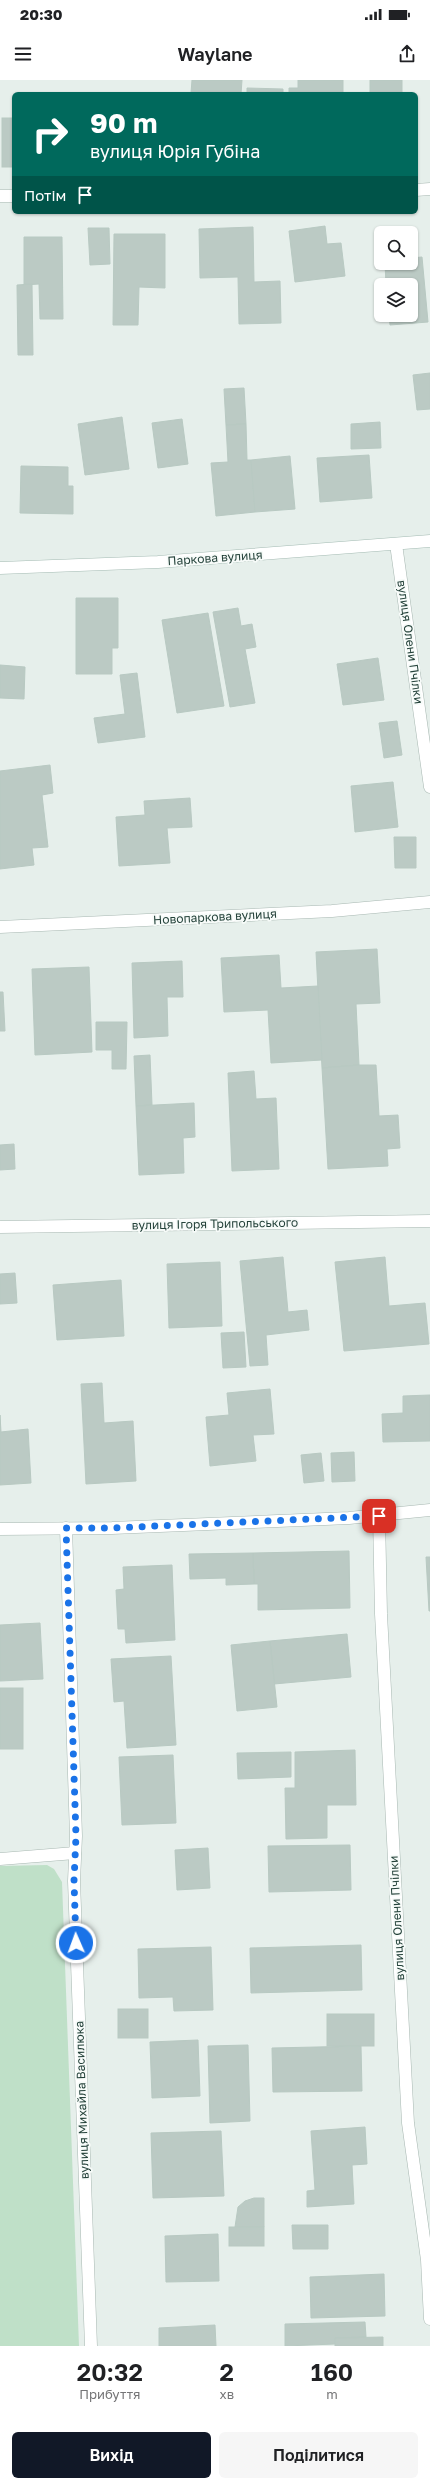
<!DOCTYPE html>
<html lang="uk">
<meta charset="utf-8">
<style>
:root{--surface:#fff;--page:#f6f6f6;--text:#202124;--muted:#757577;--accent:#111827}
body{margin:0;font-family:"Golos Text",sans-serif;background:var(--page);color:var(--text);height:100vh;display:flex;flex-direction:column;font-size:15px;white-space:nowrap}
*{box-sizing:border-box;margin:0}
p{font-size:13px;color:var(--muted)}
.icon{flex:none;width:22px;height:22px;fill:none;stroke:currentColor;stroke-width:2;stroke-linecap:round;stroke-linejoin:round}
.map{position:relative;height:2266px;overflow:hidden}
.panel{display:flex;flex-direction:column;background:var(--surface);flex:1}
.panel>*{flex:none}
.banner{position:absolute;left:12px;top:12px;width:406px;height:122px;border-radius:6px;box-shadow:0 1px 3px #0004;background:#00695c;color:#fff;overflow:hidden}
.tools{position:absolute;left:374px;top:146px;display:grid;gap:8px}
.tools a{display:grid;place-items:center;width:44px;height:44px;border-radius:6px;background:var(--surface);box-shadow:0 1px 3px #0004;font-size:20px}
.pin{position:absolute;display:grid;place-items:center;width:34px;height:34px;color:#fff;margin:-17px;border-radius:8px;box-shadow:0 2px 6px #0006}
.me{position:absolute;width:44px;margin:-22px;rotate:358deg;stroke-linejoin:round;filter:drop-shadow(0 0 3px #0008)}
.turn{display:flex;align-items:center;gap:14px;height:84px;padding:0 12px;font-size:18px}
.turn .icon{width:52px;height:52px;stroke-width:2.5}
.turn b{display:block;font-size:28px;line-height:34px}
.then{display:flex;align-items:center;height:38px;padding:0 12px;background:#0003;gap:8px;font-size:15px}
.eta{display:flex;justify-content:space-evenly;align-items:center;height:68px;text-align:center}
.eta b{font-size:24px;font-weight:600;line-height:28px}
.action{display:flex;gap:8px;margin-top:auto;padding:8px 12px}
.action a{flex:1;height:46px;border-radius:6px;background:var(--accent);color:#fff;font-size:16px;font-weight:600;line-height:46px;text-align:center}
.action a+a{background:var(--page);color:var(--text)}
.status{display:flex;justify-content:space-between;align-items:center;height:28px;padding:0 20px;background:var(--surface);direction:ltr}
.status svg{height:11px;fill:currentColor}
header{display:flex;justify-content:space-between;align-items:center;height:52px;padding:0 12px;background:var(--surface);font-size:18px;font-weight:600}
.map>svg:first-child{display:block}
.green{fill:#bfe0c8}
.building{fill:#bbcac4;stroke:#b8c9c2}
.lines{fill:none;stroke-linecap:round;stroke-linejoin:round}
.street-casing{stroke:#a8b8b2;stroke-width:13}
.secondary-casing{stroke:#a4bbb3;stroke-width:13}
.street{stroke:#fff;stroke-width:12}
.secondary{stroke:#fff;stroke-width:12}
.route{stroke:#1a73e8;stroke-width:7;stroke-dasharray:0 12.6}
.labels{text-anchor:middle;stroke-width:3.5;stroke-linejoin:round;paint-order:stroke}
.street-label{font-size:12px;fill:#24423a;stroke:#f7fbf9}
</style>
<div class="status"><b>20:30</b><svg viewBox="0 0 49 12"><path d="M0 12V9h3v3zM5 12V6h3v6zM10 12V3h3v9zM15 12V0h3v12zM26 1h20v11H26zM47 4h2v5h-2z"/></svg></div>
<header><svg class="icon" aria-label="menu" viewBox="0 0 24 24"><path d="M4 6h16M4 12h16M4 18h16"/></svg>Waylane<svg class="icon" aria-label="share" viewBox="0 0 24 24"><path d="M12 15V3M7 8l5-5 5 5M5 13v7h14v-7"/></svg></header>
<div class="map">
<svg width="430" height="2266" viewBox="0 0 430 2266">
<rect width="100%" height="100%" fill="#e6efeb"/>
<!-- green -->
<path class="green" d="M47 1785 54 1789 62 1802 79 2266H0V1786Z"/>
<!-- building -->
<g class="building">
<path d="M192 0H242L241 14 191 13Z"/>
<path d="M298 0H343V14H289V8H298Z"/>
<rect x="370" y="0" width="32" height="14"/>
<path d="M247 8 283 9V14H247Z"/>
<rect x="2" y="38" width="12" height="49"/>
<path d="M325 146 327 164 341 163 345 196 295 202 289 151Z"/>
<path d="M253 147 254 202 280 201 281 243 239 244 238 197 200 198 199 149Z"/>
<path d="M88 148H109L110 184 90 185Z"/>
<path d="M114 154H165V208L139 207 138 245H113Z"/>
<path d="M24 157H62L63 239H40L39 204 24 205Z"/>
<path d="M422 177 428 242 390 245 389 235H411V205H386L385 183H411V178Z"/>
<path d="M32 204 33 275H18L17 205Z"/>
<path d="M430 293V329L417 330 413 295Z"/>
<path d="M244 308 246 344 226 345 224 309Z"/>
<path d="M122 337 129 389 85 395 78 344Z"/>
<path d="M182 339 188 384 158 388 152 343Z"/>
<path d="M380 342 381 368 351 369V344Z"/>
<path d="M246 344 247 380H251L255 432 216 436 211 383 228 382 226 345Z"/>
<path d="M369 375 372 418 320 422 317 378Z"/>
<path d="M290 376 295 429 255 432 251 380Z"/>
<path d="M21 386 68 387V406H73V434L20 433Z"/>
<path d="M76 518H118V568H112V594H76Z"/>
<path d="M238 528 241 546 252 544 256 567 245 569 255 623 230 627 213 532Z"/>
<path d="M208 533 224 626 177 633 162 540Z"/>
<path d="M378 578 384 620 343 625 337 584Z"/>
<path d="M0 585 25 587 24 619 0 618Z"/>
<path d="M137 593 145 657 98 663 94 638 125 634 120 595Z"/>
<path d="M397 641 402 675 384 678 379 643Z"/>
<path d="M50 685 53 713 42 715 48 767 32 768 34 785 0 789V691Z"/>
<path d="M393 702 398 747 355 752 351 706Z"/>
<path d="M190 718 192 747 167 748 170 783 119 786 116 737 145 735 144 721Z"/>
<path d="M394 757H416V788H395Z"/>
<path d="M377 869 380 923 356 924 359 985 322 988 316 872Z"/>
<path d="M279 875 281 908 318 906 322 980 271 983 268 930 224 932 221 878Z"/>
<path d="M182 881 183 917H167L168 956 134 958 132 883Z"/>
<path d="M89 887 92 972 35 975 32 889Z"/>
<path d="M0 912H3L5 951H0Z"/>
<path d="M96 942H127L126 989H112V970H96Z"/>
<path d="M150 975 152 1025 136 1026 134 976Z"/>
<path d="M359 985H376L379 1036 398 1035 400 1068 387 1069 388 1086 328 1089 322 988Z"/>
<path d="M254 991 256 1019 276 1018 279 1089 232 1091 228 993Z"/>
<path d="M194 1023 195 1057 183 1058 184 1093 139 1095 136 1026Z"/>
<path d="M14 1064 15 1089 0 1090V1065Z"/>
<path d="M283 1177 288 1232 307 1230 309 1250 266 1255 268 1285 250 1286 240 1181Z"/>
<path d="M385 1177 389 1226 425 1223 429 1264 344 1271 335 1182Z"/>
<path d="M220 1182 222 1246 169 1248 167 1184Z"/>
<path d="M15 1193 17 1223 0 1224V1194Z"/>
<path d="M121 1200 124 1256 57 1260 53 1205Z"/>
<path d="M244 1252 246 1287 223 1288 221 1253Z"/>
<path d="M102 1303 104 1343 133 1341 136 1401 86 1404 81 1304Z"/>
<path d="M270 1309 274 1354 253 1355 256 1381 210 1386 206 1337 229 1335 227 1313Z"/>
<path d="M430 1315V1361L383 1362 382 1334 403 1333V1316Z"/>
<path d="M0 1335 1 1352 28 1349 31 1403 0 1405Z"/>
<path d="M354 1372 355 1401 332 1402 331 1373Z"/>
<path d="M321 1373 324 1401 304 1403 301 1375Z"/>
<path d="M349 1471 350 1528 258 1530V1504H254L253 1473Z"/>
<path d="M253 1473 254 1504 226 1505V1498L190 1499 189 1474Z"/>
<path d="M426 1477H430V1531H429Z"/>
<path d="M172 1485 175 1560 126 1563 125 1549H118L116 1510 124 1509 123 1487Z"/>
<path d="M40 1543 43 1599 0 1601V1545Z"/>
<path d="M347 1554 351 1597 274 1604 270 1561Z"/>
<path d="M270 1561 277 1627 237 1631 231 1565Z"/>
<path d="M171 1576 176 1665 127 1668 124 1621 114 1622 111 1579Z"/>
<rect x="0" y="1608" width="23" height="61"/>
<path d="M355 1670 356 1725H327V1758L286 1759 285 1708H295V1672Z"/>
<path d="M291 1672V1697L238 1699 237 1673Z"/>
<path d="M173 1675 176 1743 122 1745 119 1677Z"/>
<path d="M350 1765 351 1810 269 1812 268 1766Z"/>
<path d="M208 1768 210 1808 177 1810 175 1770Z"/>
<path d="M361 1865 362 1910 251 1913 250 1868Z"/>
<path d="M211 1867 213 1930 174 1931 173 1917 139 1918 138 1869Z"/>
<rect x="118" y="1929" width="30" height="29"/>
<rect x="327" y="1934" width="47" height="32"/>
<path d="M198 1960 200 2016 152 2018 150 1962Z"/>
<path d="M248 1965 250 2041 210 2043 208 1966Z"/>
<path d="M361 1966 362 2011 273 2012 272 1968Z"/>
<path d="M365 2047 367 2084 352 2085 354 2124 307 2127V2111L315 2110 311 2051Z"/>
<path d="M221 2051 224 2116 153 2118 151 2053Z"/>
<path d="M254 2118H264V2147H235L238 2127 245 2121Z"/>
<path d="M292 2145H328V2169H293Z"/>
<rect x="229" y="2147" width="35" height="19"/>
<path d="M218 2154 219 2201 166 2202 165 2156Z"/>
<path d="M384 2194 385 2236 311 2238 310 2197Z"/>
<path d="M365 2242 366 2257 335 2258V2264L285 2266V2244Z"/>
<path d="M215 2245 216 2266H159V2248Z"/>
<path d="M383 2257V2266H335V2258Z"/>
</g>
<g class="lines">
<defs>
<g id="street">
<path d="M416 110 430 109"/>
<path d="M0 116H14"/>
<path d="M396 464 430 707"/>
<path d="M0 847 332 831 430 822"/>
<path d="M0 1147 430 1141"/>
<path d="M379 1436 381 1534 408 2043 427 2180 430 2239"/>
<path d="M66 1448 76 1756 74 1801 91 2266"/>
<path d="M0 1449 112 1448 349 1438 430 1430"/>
<path d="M0 1779 75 1773"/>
</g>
<path id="secondary" d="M0 488 158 482 430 461"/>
</defs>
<!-- street casing -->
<use href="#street" class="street-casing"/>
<!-- secondary casing -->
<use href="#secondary" class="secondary-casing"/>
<!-- street -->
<use href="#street" class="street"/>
<!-- secondary -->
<use href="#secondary" class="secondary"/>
</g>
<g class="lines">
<!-- route -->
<path class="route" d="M76 1863 74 1801 76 1756 66 1448H112L379 1436"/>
</g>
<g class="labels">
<!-- street labels -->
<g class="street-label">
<text transform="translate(215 478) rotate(-4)" y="4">Паркова вулиця</text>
<text transform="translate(410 562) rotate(82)" y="4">вулиця Олени Пчілки</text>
<text transform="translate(215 837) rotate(-3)" y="4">Новопаркова вулиця</text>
<text transform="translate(215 1144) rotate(-1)" y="4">вулиця Ігоря Трипольського</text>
<text transform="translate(397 1838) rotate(-93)" y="4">вулиця Олени Пчілки</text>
<text transform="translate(82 2020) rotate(-92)" y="4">вулиця Михайла Василюка</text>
</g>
</g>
</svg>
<div class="tools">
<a><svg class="icon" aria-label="search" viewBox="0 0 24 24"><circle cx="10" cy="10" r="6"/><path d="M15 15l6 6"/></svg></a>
<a><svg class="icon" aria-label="layers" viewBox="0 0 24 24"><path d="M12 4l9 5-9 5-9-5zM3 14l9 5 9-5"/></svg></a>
</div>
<div class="pin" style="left:379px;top:1436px;background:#d93025"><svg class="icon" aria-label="arrive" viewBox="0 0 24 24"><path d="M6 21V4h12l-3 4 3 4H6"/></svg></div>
<svg class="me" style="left:76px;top:1863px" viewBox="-20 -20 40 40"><circle r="17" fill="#1a73e8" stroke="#fff" stroke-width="3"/><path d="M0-11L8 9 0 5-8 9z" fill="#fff"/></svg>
<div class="banner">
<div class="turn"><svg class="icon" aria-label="right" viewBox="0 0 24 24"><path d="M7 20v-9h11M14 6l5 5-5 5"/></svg><div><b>90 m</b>вулиця Юрія Губіна</div></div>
<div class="then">Потім<svg class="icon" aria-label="arrive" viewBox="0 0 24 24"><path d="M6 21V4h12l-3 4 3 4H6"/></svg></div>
</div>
</div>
<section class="panel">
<div class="eta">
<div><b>20:32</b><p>Прибуття</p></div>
<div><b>2</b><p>хв</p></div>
<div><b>160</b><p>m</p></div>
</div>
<div class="action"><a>Вихід</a><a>Поділитися</a></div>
</section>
